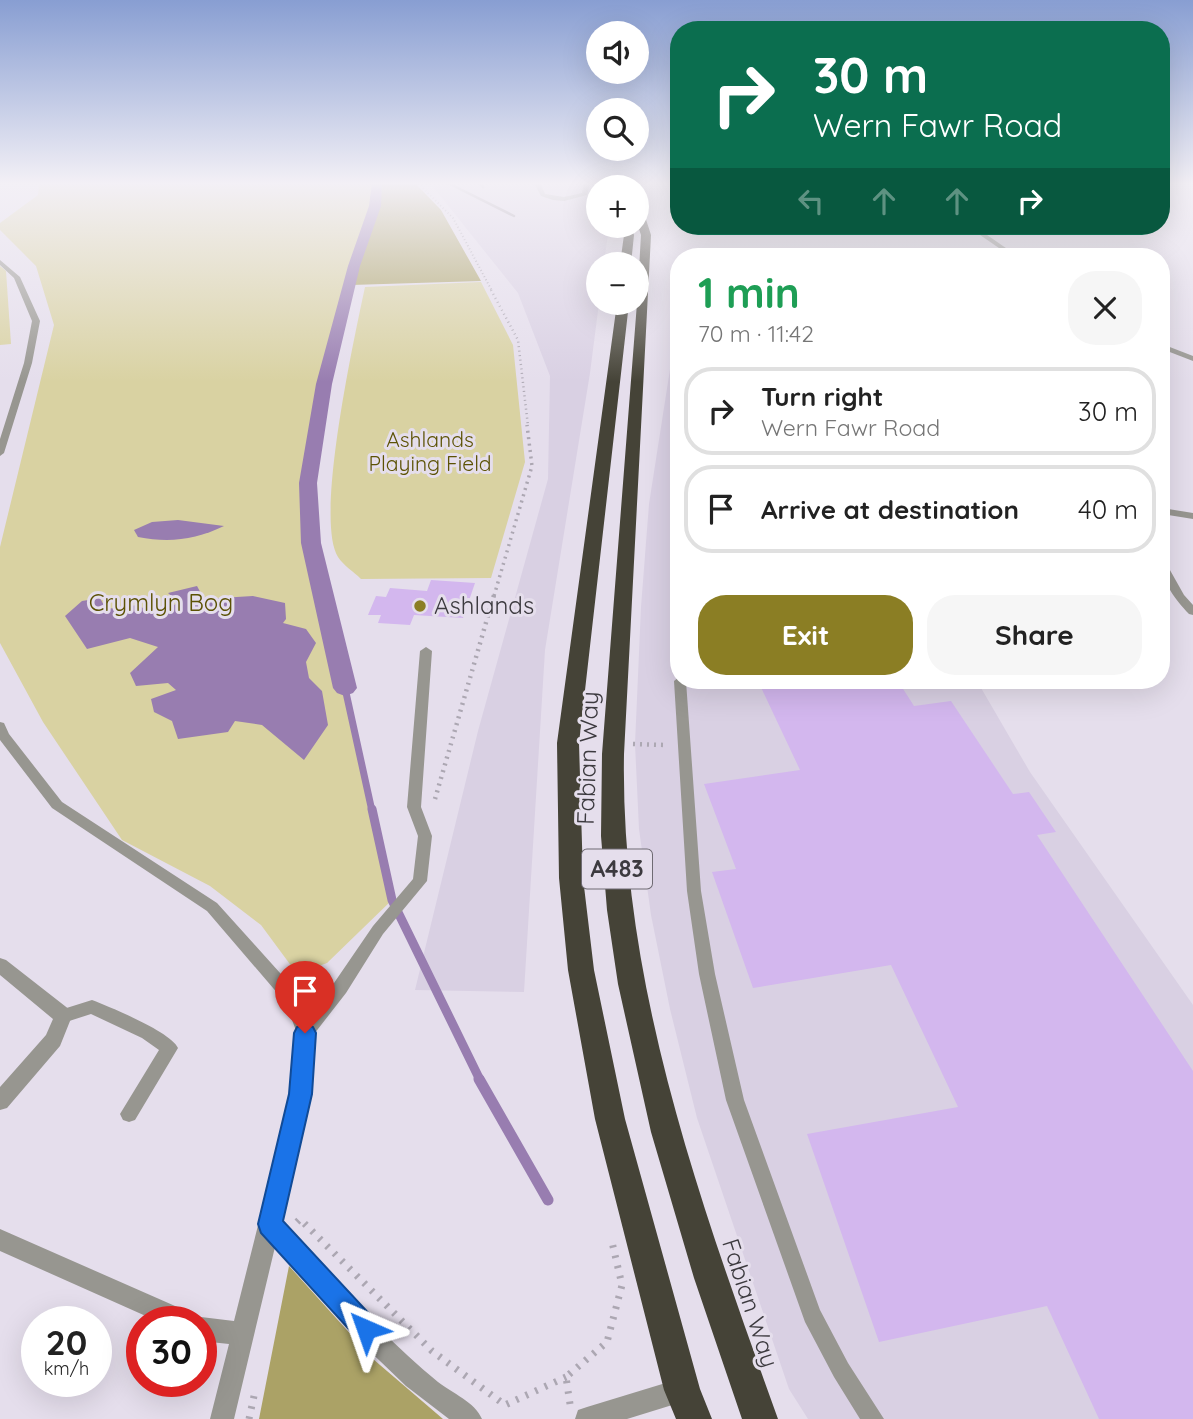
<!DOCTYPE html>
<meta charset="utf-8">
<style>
:root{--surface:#fff;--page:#f6f6f6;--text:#222;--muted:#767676;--line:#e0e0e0;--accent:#8b7e24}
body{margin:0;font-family:Quicksand,sans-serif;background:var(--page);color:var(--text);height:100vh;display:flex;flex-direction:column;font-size:26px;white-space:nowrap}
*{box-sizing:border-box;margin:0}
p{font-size:23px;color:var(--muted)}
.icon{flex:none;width:38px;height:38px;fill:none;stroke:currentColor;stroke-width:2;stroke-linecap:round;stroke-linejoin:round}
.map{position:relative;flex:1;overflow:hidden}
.sheet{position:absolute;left:670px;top:248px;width:500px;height:441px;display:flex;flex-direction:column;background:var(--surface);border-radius:28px;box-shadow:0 7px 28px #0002}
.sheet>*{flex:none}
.top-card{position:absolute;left:670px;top:21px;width:500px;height:214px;border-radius:28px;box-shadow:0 7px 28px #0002;background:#0b6e4f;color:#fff;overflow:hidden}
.buttons{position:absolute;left:586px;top:21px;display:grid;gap:14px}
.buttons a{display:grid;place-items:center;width:63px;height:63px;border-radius:50%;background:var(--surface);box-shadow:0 7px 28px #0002;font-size:35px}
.speed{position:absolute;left:21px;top:1306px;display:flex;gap:14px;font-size:35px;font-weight:700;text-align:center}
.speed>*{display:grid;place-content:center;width:91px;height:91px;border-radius:50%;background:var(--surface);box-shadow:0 7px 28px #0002;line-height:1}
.speed small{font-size:18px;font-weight:400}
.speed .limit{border:10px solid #d22;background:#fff;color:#111}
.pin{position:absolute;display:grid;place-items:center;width:60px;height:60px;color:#fff;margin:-72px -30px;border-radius:50% 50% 50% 0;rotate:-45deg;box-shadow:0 0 7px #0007}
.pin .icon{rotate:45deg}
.me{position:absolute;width:77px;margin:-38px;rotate:317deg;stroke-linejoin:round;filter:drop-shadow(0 0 5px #0008)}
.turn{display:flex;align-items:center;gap:24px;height:147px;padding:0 28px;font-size:32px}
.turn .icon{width:91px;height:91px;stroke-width:2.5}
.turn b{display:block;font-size:49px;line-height:60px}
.lanes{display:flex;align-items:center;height:66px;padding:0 28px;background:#0003;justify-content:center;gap:35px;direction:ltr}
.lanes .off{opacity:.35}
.round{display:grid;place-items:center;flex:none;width:74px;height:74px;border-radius:28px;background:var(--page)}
.headline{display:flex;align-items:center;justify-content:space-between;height:119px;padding:0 28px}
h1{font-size:42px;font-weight:700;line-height:52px;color:#1e9e55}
.action{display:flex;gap:14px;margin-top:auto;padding:14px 28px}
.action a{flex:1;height:80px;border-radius:28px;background:var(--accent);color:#fff;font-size:28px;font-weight:700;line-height:80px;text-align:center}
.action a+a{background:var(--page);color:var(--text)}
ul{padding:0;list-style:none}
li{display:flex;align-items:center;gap:21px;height:88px;margin:0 14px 10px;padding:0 14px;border:4px solid var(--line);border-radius:28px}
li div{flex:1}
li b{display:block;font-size:26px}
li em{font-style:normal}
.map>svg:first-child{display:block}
.built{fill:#d9d0e3}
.green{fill:#d9d2a2}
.forest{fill:#aba266}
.water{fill:#987db0}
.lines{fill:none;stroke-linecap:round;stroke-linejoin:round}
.stream-far2{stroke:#987db0;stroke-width:7}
.stream-far1{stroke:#987db0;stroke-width:9}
.stream{stroke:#987db0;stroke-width:11}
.canal{fill:#987db0;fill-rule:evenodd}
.building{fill:#d3b7ee}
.path-far4{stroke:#aca7b2;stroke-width:2;stroke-dasharray:1 2.5;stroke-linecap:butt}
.path-far3{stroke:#aca7b2;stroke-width:2.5;stroke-dasharray:1 3.5;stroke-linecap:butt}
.path-far2{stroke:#aca7b2;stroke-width:3.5;stroke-dasharray:2 4.5;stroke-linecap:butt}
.path-far1{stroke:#aca7b2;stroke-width:4.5;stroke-dasharray:2 5;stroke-linecap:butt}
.path{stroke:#aca7b2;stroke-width:7;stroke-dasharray:2.5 8;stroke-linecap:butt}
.lane{fill:#979690;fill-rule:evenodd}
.street{fill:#979690;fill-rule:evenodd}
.highway{fill:#454337;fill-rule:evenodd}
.rail{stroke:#8e8993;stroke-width:2.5}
.route{fill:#1a73e8;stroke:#114b97;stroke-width:2}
.poi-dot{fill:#8b7e24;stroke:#e5deec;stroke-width:2.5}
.labels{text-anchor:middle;stroke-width:6;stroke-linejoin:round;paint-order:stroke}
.far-park-label{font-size:21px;fill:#5c5204;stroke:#e5deec}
.shield{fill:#e5deec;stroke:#6f6b73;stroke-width:2}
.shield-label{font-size:23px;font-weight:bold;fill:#3c3a3f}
.park-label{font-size:24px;fill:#5c5204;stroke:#e5deec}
.poi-label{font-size:24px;fill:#3c3a3f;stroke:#e5deec;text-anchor:start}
.street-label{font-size:24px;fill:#3c3a3f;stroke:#e5deec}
</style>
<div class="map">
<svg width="1193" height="1419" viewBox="0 0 1193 1419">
<rect width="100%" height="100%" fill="#e5deec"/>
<!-- built -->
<g class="built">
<path d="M430 183H587L598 202V226H609L604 264H598L599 303 590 373 545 650 524 992 415 990 478 731 548 479 550 376 518 293Z"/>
<path d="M673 350 679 351V681H977L1030 772 1193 1005V1419H808L789 1389 697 1118 670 1009 651 915 639 829 635 744 641 607 649 504Z"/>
</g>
<!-- green -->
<g class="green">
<path d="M39 183H377L375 206 354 266 324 384 308 483 311 543 392 900 327 963 305 971 292 967 261 925 210 886 122 840 43 722 0 643V547L54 325 36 266 0 230V223L38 195Z"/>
<path d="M0 266 6 271 11 344 0 345Z"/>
<path d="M481 282 513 345 525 462 491 578 361 579C354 572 343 565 338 557 314 519 355 335 365 287Z"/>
</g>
<!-- forest -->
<g class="forest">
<path d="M379 183H415L441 210 481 281 351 285 377 206Z"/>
<path d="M289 1266 373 1359 443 1419H259Z"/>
</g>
<!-- water -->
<g class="water">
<path d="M178 520 224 526C195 540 169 543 138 537L134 530 152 522Z"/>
<path d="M197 586 204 599 253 596 285 603 286 619 283 623 306 629 316 643 306 662 309 678 322 691 328 725 304 760 262 725 235 721 228 732 178 739 172 721 154 712 151 699 176 690 168 683 136 686 130 673 158 647 130 638 87 649 65 616 82 601 100 598 106 609 138 605 148 611 169 609 178 602 168 593Z"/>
</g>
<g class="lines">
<!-- stream-far2 -->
<path class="stream-far2" d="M345 688 372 811"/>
<!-- stream-far1 -->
<path class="stream-far1" d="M372 809 392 900 480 1080"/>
<!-- stream -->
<path class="stream" d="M479 1079 548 1200"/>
<!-- canal -->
<path class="canal" d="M372 183H382L381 206 360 266 332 384 317 483 321 543 357 688 353 693 345 696 337 693 333 688 301 543 299 483 316 384 348 266 369 206Z"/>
</g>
<!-- building -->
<g class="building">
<path d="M431 580 475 583 463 618 414 615 410 625 378 623 381 615H368L376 596 386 597 390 588 427 591Z"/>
<path d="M758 681H898L914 706 951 701 1013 794 1029 792 1056 832 1037 835 1193 1071V1419H1099L1047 1306 879 1342 807 1134 958 1107 891 965 753 988 712 872 736 869 704 784 800 770Z"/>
</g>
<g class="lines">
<!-- path-far4 -->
<path class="path-far4" d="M418 183 453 218 492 291"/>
<!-- path-far3 -->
<path class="path-far3" d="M491 290 518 340 528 426"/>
<!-- path-far2 -->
<path class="path-far2" d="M494 596 532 466 527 425"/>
<!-- path-far1 -->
<g class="path-far1">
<path d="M633 744 666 745"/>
<path d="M435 799 494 595"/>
</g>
<!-- path -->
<g class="path">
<path d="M297 1222 300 1219 432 1351 505 1405 566 1377"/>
<path d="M570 1404 566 1377 607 1342 622 1285 612 1242"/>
<path d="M249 1419 254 1396"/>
</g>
<!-- lane -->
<g class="lane">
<path d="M534 183H540L545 194 564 197 582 193 584 183H590L587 195 564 201 553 200 541 196Z"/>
<path d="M967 226H974L1019 257H1012Z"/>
<path d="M0 260 20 277 40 321 32 363 4 453 0 456V439L24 363 32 321 14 278 0 265Z"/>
<path d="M1162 344 1193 356V361L1162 349Z"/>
<path d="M1162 508 1193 513V519L1162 514Z"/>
<path d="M1162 562 1166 563 1184 595 1193 605V615L1189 614C1175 599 1162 583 1162 562Z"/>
<path d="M426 647 432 651 421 807 432 836 427 881 383 934 346 993 311 1038 305 1040 299 1038 285 1002 207 911 52 808 0 740V722L4 723 9 734 62 802 217 903 298 993 307 1017 334 983 373 926 413 879 418 836 407 807 420 651Z"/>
<path d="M679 677V681H686L701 891 715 974 744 1100 820 1310 848 1363 884 1419H860L834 1377 805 1322 726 1100 699 974 687 891 674 681Z"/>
<path d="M92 1000C110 1007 171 1032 178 1048L135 1120 129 1122 123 1120 120 1114 159 1050 142 1038 91 1014 63 1023 57 1021 55 1016 57 1011Z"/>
</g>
<!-- street -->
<g class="street">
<path d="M0 958 6 960 70 1010 72 1016 60 1046 7 1108 0 1110V1087L46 1035 53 1019 0 975Z"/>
<path d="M305 1025 312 1027 314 1033 311 1094 281 1221C332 1276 380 1335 438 1382 452 1393 475 1402 482 1419H449L406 1386 355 1337 275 1247 234 1419H210L229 1344 201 1341V1321H157L0 1251V1229L191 1313 194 1320 201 1317 234 1321 291 1094 296 1033 298 1027Z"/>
<path d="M682 1378 691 1381 694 1390 691 1399 682 1402 627 1419H575L578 1410 587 1407Z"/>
</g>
<!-- highway -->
<g class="highway">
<path d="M619 183H629L632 187H622Z"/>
<path d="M637 204 642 207 651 235 624 754C620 984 701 1205 778 1419H742L694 1278 651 1132 618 984 607 910 601 836 602 754 637 303 641 235 637 223Z"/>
<path d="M621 226H631L634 235 631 264H620L624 235Z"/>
<path d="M617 303H629L579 743 583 878 594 970 625 1119 700 1389 712 1419H676L664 1390 595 1119 568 970 559 878 557 743Z"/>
</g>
<!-- rail -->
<g class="rail">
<path d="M448 183 514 216"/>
<path d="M480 183 483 187"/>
</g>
</g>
<!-- sky -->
<linearGradient id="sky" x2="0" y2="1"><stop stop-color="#889ed2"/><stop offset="0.48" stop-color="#f3f0f6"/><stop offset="1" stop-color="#f3f0f6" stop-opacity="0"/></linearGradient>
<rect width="1193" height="382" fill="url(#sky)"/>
<!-- route -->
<path class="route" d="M305 1024 313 1027 316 1033 312 1094 283 1221 375 1320 379 1329 375 1338 366 1342 357 1338 261 1233 258 1224 289 1094 294 1033 297 1027Z"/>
<!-- markers -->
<circle class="poi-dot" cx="420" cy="606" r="7"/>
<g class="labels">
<!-- far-park labels -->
<g class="far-park-label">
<text x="430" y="447">Ashlands<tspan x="430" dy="24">Playing Field</tspan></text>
</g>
<!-- shield labels -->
<rect class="shield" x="582" y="849.5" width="70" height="39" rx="5"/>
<g class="shield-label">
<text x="617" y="877">A483</text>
</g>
<!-- park labels -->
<g class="park-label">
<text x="161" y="611">Crymlyn Bog</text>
</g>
<!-- poi labels -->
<g class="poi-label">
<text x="434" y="614">Ashlands</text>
</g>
<!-- street labels -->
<g class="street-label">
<text transform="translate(588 758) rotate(-88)" y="8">Fabian Way</text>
<text transform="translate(750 1303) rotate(72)" y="8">Fabian Way</text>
</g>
</g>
</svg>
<div class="buttons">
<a><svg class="icon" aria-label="sound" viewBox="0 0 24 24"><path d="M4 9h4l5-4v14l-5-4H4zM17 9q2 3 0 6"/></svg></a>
<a><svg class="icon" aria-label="search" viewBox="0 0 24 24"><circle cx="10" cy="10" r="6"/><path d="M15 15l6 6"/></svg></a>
<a>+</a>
<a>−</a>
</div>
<div class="speed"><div>20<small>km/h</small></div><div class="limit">30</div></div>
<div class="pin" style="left:305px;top:1033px;background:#d93025"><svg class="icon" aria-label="arrive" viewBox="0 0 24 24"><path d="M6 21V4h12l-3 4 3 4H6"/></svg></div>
<svg class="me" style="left:366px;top:1329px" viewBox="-20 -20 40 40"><path d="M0-17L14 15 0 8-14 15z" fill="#1a73e8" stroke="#fff" stroke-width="4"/></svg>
<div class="top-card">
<div class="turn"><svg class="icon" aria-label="right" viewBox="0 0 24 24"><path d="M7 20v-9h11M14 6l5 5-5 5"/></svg><div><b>30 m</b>Wern Fawr Road</div></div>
<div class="lanes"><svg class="icon off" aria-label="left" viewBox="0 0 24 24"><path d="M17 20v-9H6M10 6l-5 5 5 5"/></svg><svg class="icon off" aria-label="ahead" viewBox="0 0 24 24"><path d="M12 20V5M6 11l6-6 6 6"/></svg><svg class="icon off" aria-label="ahead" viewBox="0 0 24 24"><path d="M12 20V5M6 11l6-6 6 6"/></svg><svg class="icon" aria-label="right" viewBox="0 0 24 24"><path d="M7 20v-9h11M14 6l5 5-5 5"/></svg></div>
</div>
<section class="sheet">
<div class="headline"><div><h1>1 min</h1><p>70 m · 11:42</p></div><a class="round"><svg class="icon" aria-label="close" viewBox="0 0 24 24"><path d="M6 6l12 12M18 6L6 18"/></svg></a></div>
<ul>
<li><svg class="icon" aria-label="right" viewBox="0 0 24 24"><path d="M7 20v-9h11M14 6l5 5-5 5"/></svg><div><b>Turn right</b><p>Wern Fawr Road</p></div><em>30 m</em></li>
<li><svg class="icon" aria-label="arrive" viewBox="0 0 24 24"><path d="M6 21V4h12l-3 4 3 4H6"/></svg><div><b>Arrive at destination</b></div><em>40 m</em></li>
</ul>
<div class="action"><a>Exit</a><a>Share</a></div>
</section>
</div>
